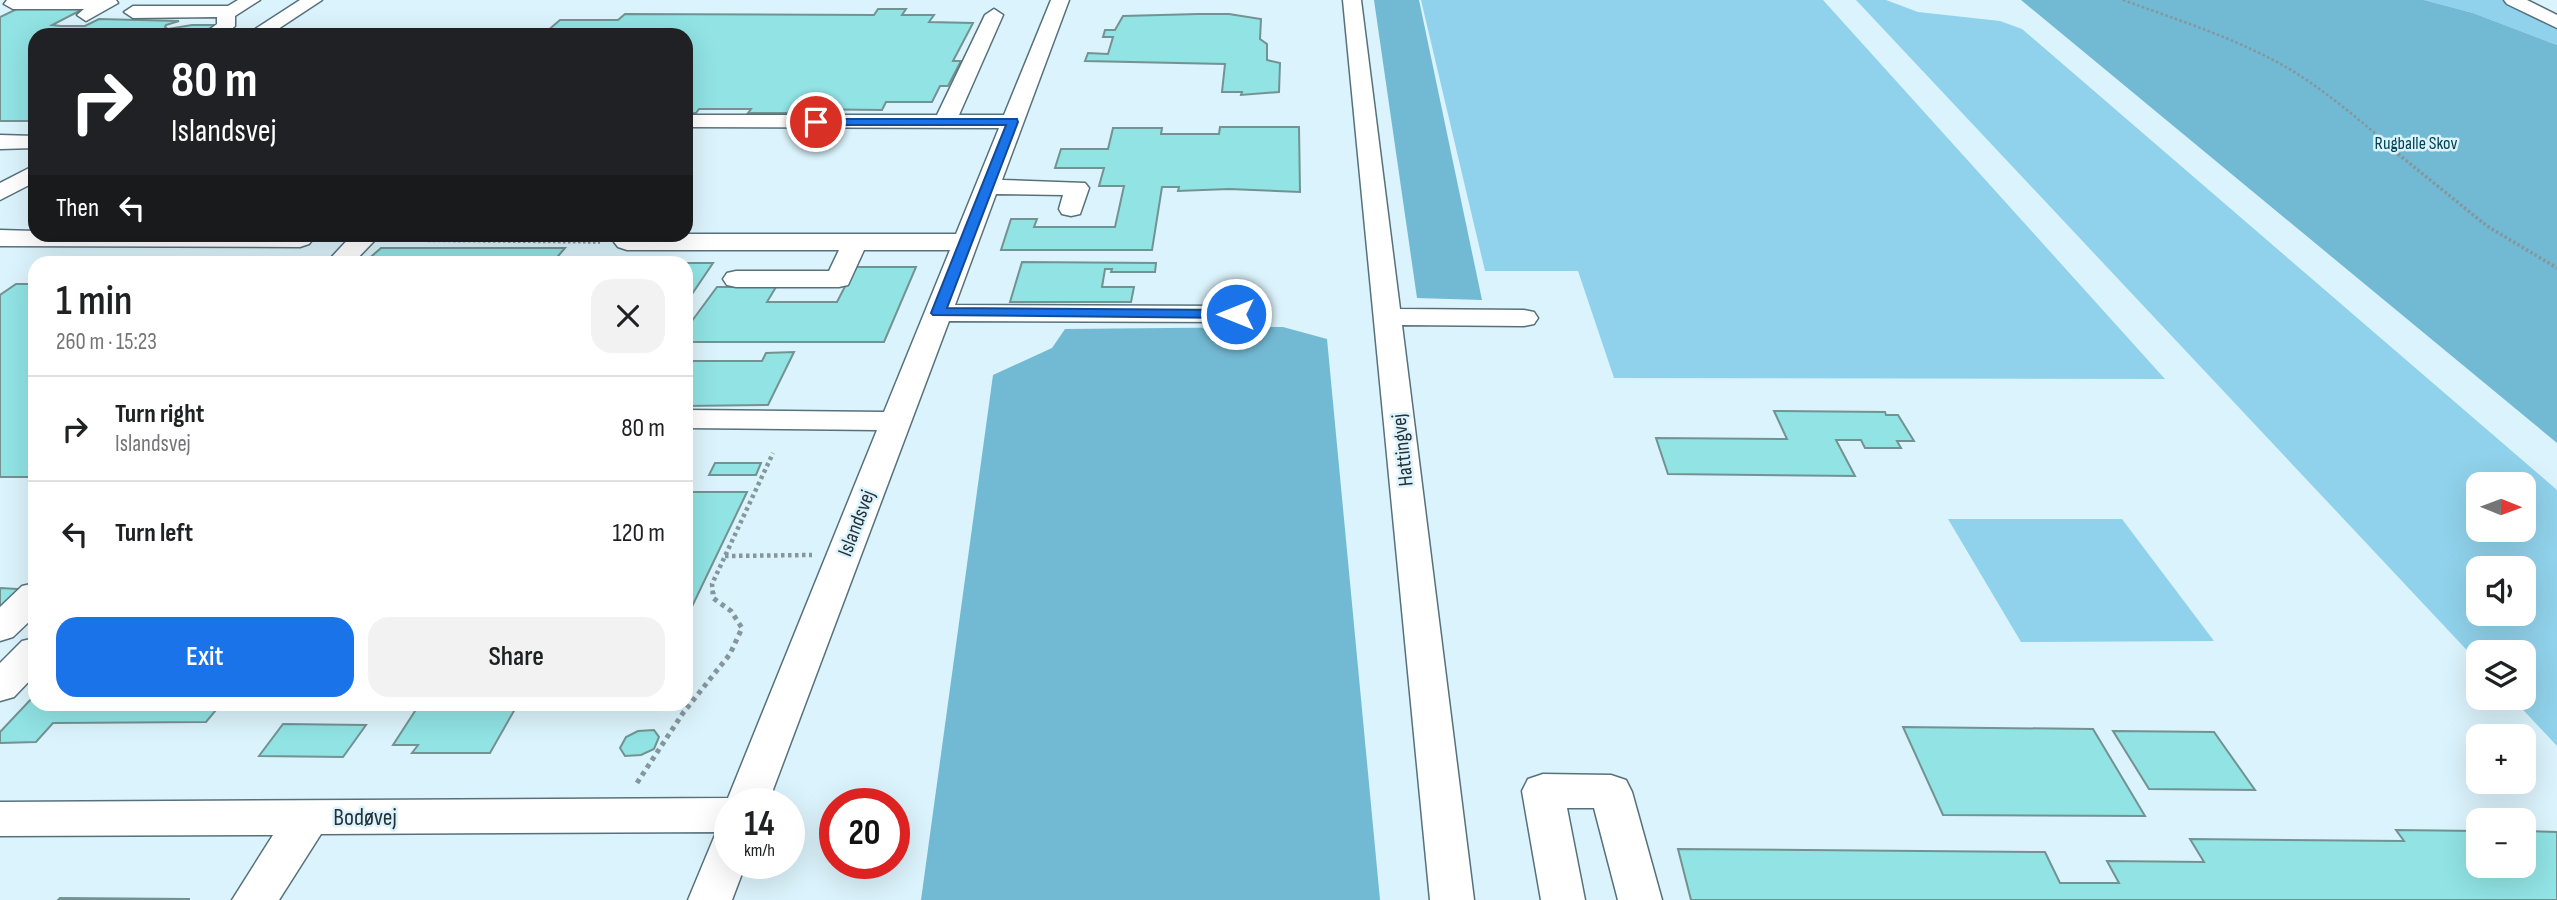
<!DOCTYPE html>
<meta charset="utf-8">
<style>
:root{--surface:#fff;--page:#f2f2f2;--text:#202124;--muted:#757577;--line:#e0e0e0;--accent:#1a73e8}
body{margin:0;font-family:"Sofia Sans Condensed",sans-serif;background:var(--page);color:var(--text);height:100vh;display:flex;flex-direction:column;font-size:26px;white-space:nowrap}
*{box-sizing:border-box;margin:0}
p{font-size:23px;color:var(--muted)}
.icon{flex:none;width:38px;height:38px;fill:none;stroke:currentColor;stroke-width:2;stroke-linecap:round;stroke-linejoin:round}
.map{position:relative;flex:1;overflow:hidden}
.side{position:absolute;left:28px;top:256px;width:665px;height:455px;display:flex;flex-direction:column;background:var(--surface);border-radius:21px;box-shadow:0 7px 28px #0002}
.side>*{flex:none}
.top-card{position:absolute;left:28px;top:28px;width:665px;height:214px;border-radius:21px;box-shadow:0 7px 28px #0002;background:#202124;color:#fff;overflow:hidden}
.needle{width:46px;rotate:91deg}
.tools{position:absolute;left:2466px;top:472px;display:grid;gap:14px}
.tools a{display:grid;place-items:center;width:70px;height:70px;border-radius:14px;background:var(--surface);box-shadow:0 7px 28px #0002;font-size:35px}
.speed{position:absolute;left:714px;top:788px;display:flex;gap:14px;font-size:35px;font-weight:700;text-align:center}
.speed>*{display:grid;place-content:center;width:91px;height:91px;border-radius:50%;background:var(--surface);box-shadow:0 7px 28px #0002;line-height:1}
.speed small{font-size:18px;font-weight:400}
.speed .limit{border:10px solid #d22;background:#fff;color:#111}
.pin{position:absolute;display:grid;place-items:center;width:60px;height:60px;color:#fff;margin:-30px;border:4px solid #fff;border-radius:50%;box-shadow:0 2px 7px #0007}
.me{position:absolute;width:77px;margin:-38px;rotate:270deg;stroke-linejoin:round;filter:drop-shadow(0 0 5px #0008)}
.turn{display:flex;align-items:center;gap:24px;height:147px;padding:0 28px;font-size:32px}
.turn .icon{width:91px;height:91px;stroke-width:2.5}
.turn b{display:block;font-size:49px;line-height:60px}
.then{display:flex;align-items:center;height:66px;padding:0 28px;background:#0003;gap:14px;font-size:26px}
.round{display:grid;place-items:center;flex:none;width:74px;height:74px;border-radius:21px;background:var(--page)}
.headline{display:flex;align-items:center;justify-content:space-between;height:119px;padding:0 28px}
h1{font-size:42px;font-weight:600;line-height:52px}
.action{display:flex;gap:14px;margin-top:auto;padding:14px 28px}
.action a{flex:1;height:80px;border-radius:21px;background:var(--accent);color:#fff;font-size:28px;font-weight:600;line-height:80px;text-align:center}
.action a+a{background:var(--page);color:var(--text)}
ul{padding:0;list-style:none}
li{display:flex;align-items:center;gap:21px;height:105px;padding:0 28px;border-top:2px solid var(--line)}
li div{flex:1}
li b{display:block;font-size:26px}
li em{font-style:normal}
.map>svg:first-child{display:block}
.green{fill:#90d2eb;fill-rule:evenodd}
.forest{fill:#72b9d3}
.building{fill:#91e3e4;stroke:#739292;stroke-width:2}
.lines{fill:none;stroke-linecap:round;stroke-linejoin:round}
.minor-casing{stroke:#57717b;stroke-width:3}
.path-far3{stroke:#85969d;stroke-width:2.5;stroke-dasharray:2.5 2.5;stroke-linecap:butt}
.path-far2{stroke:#85969d;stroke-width:3.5;stroke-dasharray:2.5 2.5;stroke-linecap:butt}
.path-far1{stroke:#85969d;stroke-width:4.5;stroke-dasharray:3.5 3.5;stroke-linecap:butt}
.path{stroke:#85969d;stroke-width:5;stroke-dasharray:4.5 4.5;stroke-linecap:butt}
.minor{fill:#fff;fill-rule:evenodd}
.route{fill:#1a73e8;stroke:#114b97;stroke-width:2}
.labels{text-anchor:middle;stroke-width:5;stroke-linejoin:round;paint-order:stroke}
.far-park-label{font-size:18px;fill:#014355;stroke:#dbf3fc}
.street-label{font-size:21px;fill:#263136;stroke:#dbf3fc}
.near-street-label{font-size:24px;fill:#263136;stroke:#dbf3fc}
</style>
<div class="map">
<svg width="2557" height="900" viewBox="0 0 2557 900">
<rect width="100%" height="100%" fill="#dbf3fc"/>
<!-- green -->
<g class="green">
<path d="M1421 0H1823L2165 379 1614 378 1578 271H1485Z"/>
<path d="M1856 0H1886L1918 12 2000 21 2022 29 2557 490V746L2512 698H2524V653H2478V662ZM2478 485H2524V530H2478ZM2478 569H2524V614H2478Z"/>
<path d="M2424 0H2506L2557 25V45L2473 13Z"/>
<path d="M1948 519H2122L2214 641 2021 642Z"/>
</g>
<!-- forest -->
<g class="forest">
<path d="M1374 0H1419L1482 300 1417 298Z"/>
<path d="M2021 0H2424L2473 13 2557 45V443Z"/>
<path d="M1283 327 1327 339 1380 900H921L993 375 1052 348 1065 329Z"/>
</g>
<!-- building -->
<g class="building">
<path d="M21 7H87L52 25 61 26H85L99 19 179 21 166 25 165 27 168 29 192 25H216L198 35H35V121H0V17Z"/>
<path d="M878 9H906L902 15H934L929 22 973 23 953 61H961L948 86H940L932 102H886L882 110 790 109 788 113H748L751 109H699L696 113H686V35H330L335 32H546L560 20H618L625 14 874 15Z"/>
<path d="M1198 14H1229L1261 19 1260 39 1267 44V60L1280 63 1279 92 1241 95 1242 92H1222L1225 64 1085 61 1088 53 1108 54 1113 37H1103L1105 30H1115L1123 16Z"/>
<path d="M1220 127H1299L1300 192 1229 189 1178 191 1179 187H1162L1152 250H1001L1011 219H1037L1034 227H1115L1124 186H1099L1104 168H1055L1061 149H1108L1113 128H1162L1161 134H1219Z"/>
<path d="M381 248H565L553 262H365Z"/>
<path d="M1022 262 1156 263 1155 272H1111L1112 269H1105L1102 287H1134L1131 302H1010Z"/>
<path d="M686 263H713L686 303Z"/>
<path d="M855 267H916L884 342H686V329L717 287H776L767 302H837Z"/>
<path d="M16 284H35V477H0V295Z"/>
<path d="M794 352 768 405 686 406V361H762L766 353Z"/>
<path d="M1774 411 1885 412 1886 415H1898L1914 441H1897L1901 448H1865L1861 440H1836L1855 476 1668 474 1656 438 1787 439Z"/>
<path d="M715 463H761L756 475H709Z"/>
<path d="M686 492H747L686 619Z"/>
<path d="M1 588 35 590 0 623V589Z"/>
<path d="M33 697 35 704H221L206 722 53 723 36 742 0 743V732Z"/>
<path d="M444 704H645L643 709H515L490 753H412L418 745H393L417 708H441Z"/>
<path d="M283 724 366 725 343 757 259 756Z"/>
<path d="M1903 727 2093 729 2145 816 1943 815Z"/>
<path d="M654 730 659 737 654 749 641 755 625 756 620 748 626 737 638 731Z"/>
<path d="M2113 731 2214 732 2255 790 2149 789Z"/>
<path d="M2396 830 2478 831V866H2524V831L2557 832V900H1691L1678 849 2045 852 2060 883H2119L2107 861 2204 862 2190 839 2404 841Z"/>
<path d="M60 898 190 899 58 900Z"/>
</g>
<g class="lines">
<defs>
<g id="minor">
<path d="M7 0H116L118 3 86 21 77 15 84 9H13L4 4Z"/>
<path d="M238 0H260L235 16V26L225 35H202L217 24V17L133 18 124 12 133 6H228Z"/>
<path d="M300 0H322L269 35H246Z"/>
<path d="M1051 0H1069L1002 180 1085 183 1089 188 1080 214 1071 216 1062 214 1059 209 1063 195 996 194 955 305 1236 306 1246 308 1250 314 1246 320 1236 322 949 321 768 803H730V863H746L732 900H688L715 835 723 832 321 834 279 900H232L273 835 0 836V802L728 798 877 430 686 428V410L884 412 950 250H864L848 285 839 287H736L727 285 723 279 727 273 736 271H829L839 250H627L618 247 614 242 618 237 627 234H956L999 128 686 127V115H937L985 15 994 9 1003 15 959 115H1004Z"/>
<path d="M1343 0H1361L1400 309 1524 310 1534 312 1538 318 1534 324 1524 326 1402 325 1474 900H1430Z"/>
<path d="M2504 0H2527L2557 15V28L2507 4Z"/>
<path d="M0 135 35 136V148L0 149Z"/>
<path d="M35 165V182L0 200V183Z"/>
<path d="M0 230 35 231V234H309L313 239 309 244 300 247 0 246Z"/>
<path d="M353 234H372L376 239 354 262H327Z"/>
<path d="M35 583V616L13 637 0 641V607L22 586Z"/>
<path d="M35 638V675L14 697 0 701V663L22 641Z"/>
<path d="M1543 774 1611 775 1626 780 1632 792 1662 900H1618L1594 808H1567L1585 900H1541L1522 791 1528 779Z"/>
</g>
</defs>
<!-- minor casing -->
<use href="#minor" class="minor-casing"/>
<!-- path-far3 -->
<path class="path-far3" d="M2123 0C2178 20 2235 38 2286 67 2324 89 2367 126 2400 155"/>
<!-- path-far2 -->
<g class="path-far2">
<path d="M2398 154 2487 226 2557 268"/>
<path d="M388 240 600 242"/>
</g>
<!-- path-far1 -->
<g class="path-far1">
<path d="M725 556 812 555"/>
<path d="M713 594 712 584 773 453"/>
</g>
<!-- path -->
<path class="path" d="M637 783 683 713 730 654 742 628 731 611 713 598V592"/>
<!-- minor -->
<use href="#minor" class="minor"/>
</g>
<!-- route -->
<path class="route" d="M812 119H1017L1018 122 947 308 1236 310 1243 314 1236 318 933 315 931 313 1006 125H816L810 122Z"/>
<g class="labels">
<!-- far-park labels -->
<g class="far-park-label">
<text x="2416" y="149">Rugballe Skov</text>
</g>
<!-- street labels -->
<g class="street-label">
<text transform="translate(1402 450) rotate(-96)" y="7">Hattingvej</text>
<text transform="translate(856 523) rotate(-69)" y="7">Islandsvej</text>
</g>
<!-- near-street labels -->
<g class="near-street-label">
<text x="365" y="825">Bodøvej</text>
</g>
</g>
</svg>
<div class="tools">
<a><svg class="needle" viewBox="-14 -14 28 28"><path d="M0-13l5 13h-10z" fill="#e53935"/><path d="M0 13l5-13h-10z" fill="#757577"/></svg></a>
<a><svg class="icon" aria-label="sound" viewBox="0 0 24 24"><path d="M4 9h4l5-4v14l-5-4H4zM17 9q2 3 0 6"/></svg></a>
<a><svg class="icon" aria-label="layers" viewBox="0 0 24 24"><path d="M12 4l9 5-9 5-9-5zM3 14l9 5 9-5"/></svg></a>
<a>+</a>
<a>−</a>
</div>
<div class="speed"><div>14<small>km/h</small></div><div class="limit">20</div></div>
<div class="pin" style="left:816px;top:122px;background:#d93025"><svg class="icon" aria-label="arrive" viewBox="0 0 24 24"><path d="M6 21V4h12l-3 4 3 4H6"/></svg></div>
<svg class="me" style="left:1236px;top:314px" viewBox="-20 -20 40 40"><circle r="17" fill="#1a73e8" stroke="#fff" stroke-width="3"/><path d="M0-11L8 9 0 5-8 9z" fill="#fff"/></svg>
<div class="top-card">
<div class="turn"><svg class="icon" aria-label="right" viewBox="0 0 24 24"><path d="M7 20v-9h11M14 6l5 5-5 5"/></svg><div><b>80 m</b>Islandsvej</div></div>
<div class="then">Then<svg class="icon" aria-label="left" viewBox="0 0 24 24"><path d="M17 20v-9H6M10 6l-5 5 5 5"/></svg></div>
</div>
<section class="side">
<div class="headline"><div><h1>1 min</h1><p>260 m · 15:23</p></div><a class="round"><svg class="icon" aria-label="close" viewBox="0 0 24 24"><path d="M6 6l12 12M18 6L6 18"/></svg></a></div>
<ul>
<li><svg class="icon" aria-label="right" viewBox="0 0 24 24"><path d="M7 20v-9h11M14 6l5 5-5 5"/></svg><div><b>Turn right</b><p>Islandsvej</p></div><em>80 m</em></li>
<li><svg class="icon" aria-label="left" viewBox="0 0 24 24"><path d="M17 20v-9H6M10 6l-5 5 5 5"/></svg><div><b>Turn left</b></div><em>120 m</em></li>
</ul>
<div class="action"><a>Exit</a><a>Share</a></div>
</section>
</div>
